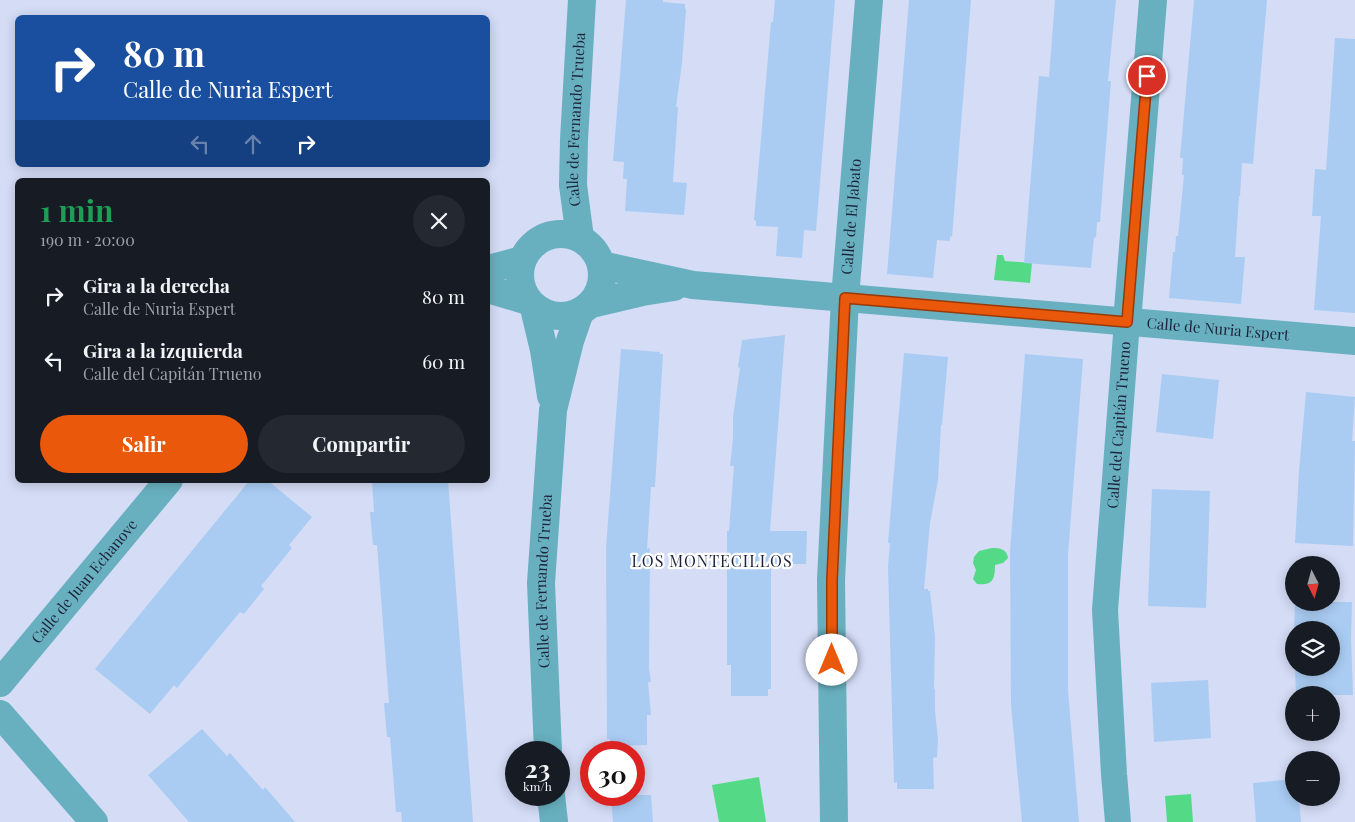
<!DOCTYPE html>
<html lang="es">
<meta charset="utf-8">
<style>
:root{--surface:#171b24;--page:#242831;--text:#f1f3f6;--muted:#9ea1a6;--accent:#ea580c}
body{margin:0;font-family:"Playfair Display",serif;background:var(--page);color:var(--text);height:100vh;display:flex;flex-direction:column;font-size:19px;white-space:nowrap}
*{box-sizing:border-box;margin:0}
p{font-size:16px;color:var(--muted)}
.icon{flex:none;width:28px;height:28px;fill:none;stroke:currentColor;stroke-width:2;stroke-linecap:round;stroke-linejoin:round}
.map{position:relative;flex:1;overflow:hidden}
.details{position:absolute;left:15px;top:178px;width:475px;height:305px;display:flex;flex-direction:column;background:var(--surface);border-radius:8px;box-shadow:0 2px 12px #0003}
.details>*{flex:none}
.top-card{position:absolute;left:15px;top:15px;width:475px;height:152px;border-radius:8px;box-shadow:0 2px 12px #0003;background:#1a4fa0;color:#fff;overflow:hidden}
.needle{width:32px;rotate:174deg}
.controls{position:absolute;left:1285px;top:556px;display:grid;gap:10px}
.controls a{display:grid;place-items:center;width:55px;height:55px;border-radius:50%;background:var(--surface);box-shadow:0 2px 12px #0003;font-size:25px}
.speed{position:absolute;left:505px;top:741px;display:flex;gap:10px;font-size:25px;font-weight:700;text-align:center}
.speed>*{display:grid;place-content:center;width:65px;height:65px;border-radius:50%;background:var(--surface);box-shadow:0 2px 12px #0003;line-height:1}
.speed small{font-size:12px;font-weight:400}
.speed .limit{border:8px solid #d22;background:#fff;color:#111}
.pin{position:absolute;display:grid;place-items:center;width:42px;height:42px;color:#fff;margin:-21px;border:2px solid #fff;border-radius:50%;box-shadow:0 1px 5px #0007}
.me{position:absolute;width:55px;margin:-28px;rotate:0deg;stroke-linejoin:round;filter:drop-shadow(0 0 4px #0008)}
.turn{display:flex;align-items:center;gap:18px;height:105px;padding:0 25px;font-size:22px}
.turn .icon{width:65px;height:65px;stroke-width:2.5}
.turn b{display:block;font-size:35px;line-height:42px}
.lanes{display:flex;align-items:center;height:48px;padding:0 25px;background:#0003;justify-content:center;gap:25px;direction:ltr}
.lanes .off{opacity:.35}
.round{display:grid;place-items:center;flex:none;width:52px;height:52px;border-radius:26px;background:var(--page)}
.headline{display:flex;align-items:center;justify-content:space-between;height:85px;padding:0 25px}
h1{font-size:30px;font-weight:700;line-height:38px;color:#1e9e55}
.primary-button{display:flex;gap:10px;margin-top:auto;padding:10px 25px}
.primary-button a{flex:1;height:58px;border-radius:30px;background:var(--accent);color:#fff;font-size:20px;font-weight:700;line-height:58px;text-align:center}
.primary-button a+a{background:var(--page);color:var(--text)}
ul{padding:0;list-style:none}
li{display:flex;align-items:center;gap:15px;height:65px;padding:0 25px}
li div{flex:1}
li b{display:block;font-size:19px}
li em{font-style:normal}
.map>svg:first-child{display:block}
.water{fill:#54da86}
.building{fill:#aaccf3}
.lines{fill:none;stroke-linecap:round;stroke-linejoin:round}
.pedestrian{stroke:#68b0bf;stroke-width:26}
.minor{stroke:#68b0bf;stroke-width:28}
.route-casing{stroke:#983908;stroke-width:12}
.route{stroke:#ea580c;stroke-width:9}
.labels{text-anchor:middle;stroke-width:4.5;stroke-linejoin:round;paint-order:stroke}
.street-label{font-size:15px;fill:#1c223a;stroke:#fefefe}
.neighbourhood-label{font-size:16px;letter-spacing:1px;fill:#1c223a;stroke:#fefefe}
</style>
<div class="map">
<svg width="1355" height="822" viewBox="0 0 1355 822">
<rect width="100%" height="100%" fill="#d4dcf6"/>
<!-- water -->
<g class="water">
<path d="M997 255H1003L1005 261 1032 263 1030 283 994 280Z"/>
<path d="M992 548C1000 548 1007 549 1008 558L1003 563 995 565C995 579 993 586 977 584L973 579 976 570 973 563 974 557 979 551Z"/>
<path d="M759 777 766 822H719L712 785Z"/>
<path d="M1191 794 1193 822H1167L1165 796Z"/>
</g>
<!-- building -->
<g class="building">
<path d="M626 0H663V2L685 4V9H686L682 63 676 107H678L673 182 687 183 684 215 625 211 627 179H623L624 162 613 161Z"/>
<path d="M775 0H835L816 231 804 230 802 258 776 256 778 227 756 226V221L754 220 771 22H773Z"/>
<path d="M909 0H971L952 237 950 236V241L937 240 933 278 887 274Z"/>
<path d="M1055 0H1116L1108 81H1111L1100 222H1097L1096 238 1094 237 1091 268 1024 263 1039 76 1049 77Z"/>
<path d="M1194 0H1267L1253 164 1242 163 1240 196H1239L1235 257H1245L1241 304 1169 298 1173 252H1175L1176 236H1178L1184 175H1182L1183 158H1180Z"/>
<path d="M1335 38 1355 39V313L1314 310 1321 216H1312L1315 169 1326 170Z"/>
<path d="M785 335 770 531H807L806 564H771V689H768V696H731V665H727V531H729L734 466H730L733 439V417L740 368 738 367 742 340Z"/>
<path d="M621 349 660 352V354H663L655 487H651L647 549 650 548 649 668 651 682H648L651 715H647V745L610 746V739H607L606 548Z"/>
<path d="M904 353 948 357 942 425H941L938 480 930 523 924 589H928V591H930L935 637 934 689H935V711L938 739 937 757 933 758 934 789H897V782L894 783 888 566 890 543H888Z"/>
<path d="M1025 354 1083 359 1068 555V690L1079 822H1022L1011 705 1010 552Z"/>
<path d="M1162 374 1219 380 1213 439 1156 432Z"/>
<path d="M1306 392 1355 397 1352 441H1355L1353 546 1295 543 1299 471Z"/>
<path d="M250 480H267L312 517 289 545 292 548 261 586 264 589 244 614 240 612 177 688 174 685 150 714 95 669Z"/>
<path d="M372 480H448L473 822H402L401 812H396L390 737H387L384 703H389L377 545H373L370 512H374Z"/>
<path d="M1152 489 1210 491 1206 608 1148 606Z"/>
<path d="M1295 602H1352L1351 637 1353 695H1296L1295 668H1331V630H1294Z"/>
<path d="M1208 680 1211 738 1154 742 1151 683Z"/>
<path d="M202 729 227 756 230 753 263 790 265 787 295 822H189L148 775Z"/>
<path d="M1294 779V798H1299L1301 822H1256L1253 783Z"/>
<path d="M611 795H651L653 822H613Z"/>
</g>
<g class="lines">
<!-- pedestrian -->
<path class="pedestrian" id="s1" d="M1118 822 1114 774 1105 610 1127 322"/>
<!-- minor -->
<g class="minor">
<circle cx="561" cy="275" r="41"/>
<path id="s2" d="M580 238 573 185 574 140 582 0"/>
<path id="s3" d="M601 265 693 285 1355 341"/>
<path d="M488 269 522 260"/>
<path d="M488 289 528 301"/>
<path d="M591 304 642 292 674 287"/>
<path d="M534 308 544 350 551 396"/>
<path d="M1127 322 1153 0"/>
<path id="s4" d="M0 683 169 480"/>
<path d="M0 714 94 822"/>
<path id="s5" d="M548 752 541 583 553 410 570 341 580 312"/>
<path d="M551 795 554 822"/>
<path id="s6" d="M834 822 831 580 845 298 869 0"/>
</g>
</g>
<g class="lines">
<defs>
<path id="route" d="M832 660V580L845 298 1127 322 1147 76"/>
</defs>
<!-- route casing -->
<use href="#route" class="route-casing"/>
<!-- route -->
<use href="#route" class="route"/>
</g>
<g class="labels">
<!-- street labels -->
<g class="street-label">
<text dy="5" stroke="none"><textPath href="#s2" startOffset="119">Calle de Fernando Trueba</textPath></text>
<text dy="5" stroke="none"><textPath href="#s6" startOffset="606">Calle de El Jabato</textPath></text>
<text dy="5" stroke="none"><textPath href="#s3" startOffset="621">Calle de Nuria Espert</textPath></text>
<text dy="5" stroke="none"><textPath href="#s1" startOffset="398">Calle del Capitán Trueno</textPath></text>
<text dy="5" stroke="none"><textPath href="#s4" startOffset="132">Calle de Juan Echanove</textPath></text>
<text dy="5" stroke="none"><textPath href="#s5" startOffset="171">Calle de Fernando Trueba</textPath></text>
</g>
<!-- neighbourhood labels -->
<g class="neighbourhood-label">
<text x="712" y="567">LOS MONTECILLOS</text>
</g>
</g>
</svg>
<div class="controls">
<a><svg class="needle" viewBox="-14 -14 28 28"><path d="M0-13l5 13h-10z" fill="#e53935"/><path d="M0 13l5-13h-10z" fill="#9ea1a6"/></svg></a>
<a><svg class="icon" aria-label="layers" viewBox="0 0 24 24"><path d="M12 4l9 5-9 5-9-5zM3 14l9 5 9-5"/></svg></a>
<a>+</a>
<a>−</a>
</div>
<div class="speed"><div>23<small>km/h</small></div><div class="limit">30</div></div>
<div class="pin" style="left:1147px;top:76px;background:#d93025"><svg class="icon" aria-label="arrive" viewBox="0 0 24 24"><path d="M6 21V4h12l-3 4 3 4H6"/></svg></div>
<svg class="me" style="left:832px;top:660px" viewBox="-20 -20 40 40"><circle r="19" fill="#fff"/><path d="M0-13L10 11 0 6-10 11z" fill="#ea580c"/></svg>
<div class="top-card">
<div class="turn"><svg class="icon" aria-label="right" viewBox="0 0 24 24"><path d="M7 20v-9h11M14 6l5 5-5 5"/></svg><div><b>80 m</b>Calle de Nuria Espert</div></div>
<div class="lanes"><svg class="icon off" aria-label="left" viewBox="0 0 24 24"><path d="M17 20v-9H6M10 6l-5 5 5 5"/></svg><svg class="icon off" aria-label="ahead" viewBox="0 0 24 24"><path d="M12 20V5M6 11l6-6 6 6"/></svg><svg class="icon" aria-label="right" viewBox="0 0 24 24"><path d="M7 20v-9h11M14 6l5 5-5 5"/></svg></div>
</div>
<section class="details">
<div class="headline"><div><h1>1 min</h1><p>190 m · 20:00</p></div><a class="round"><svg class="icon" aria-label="close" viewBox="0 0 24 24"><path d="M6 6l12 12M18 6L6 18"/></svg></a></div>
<ul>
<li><svg class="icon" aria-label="right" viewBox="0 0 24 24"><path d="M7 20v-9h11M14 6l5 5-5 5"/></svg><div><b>Gira a la derecha</b><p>Calle de Nuria Espert</p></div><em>80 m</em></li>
<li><svg class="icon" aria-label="left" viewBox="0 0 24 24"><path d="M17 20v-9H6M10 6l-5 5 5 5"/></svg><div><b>Gira a la izquierda</b><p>Calle del Capitán Trueno</p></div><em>60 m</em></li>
</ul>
<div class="primary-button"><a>Salir</a><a>Compartir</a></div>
</section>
</div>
